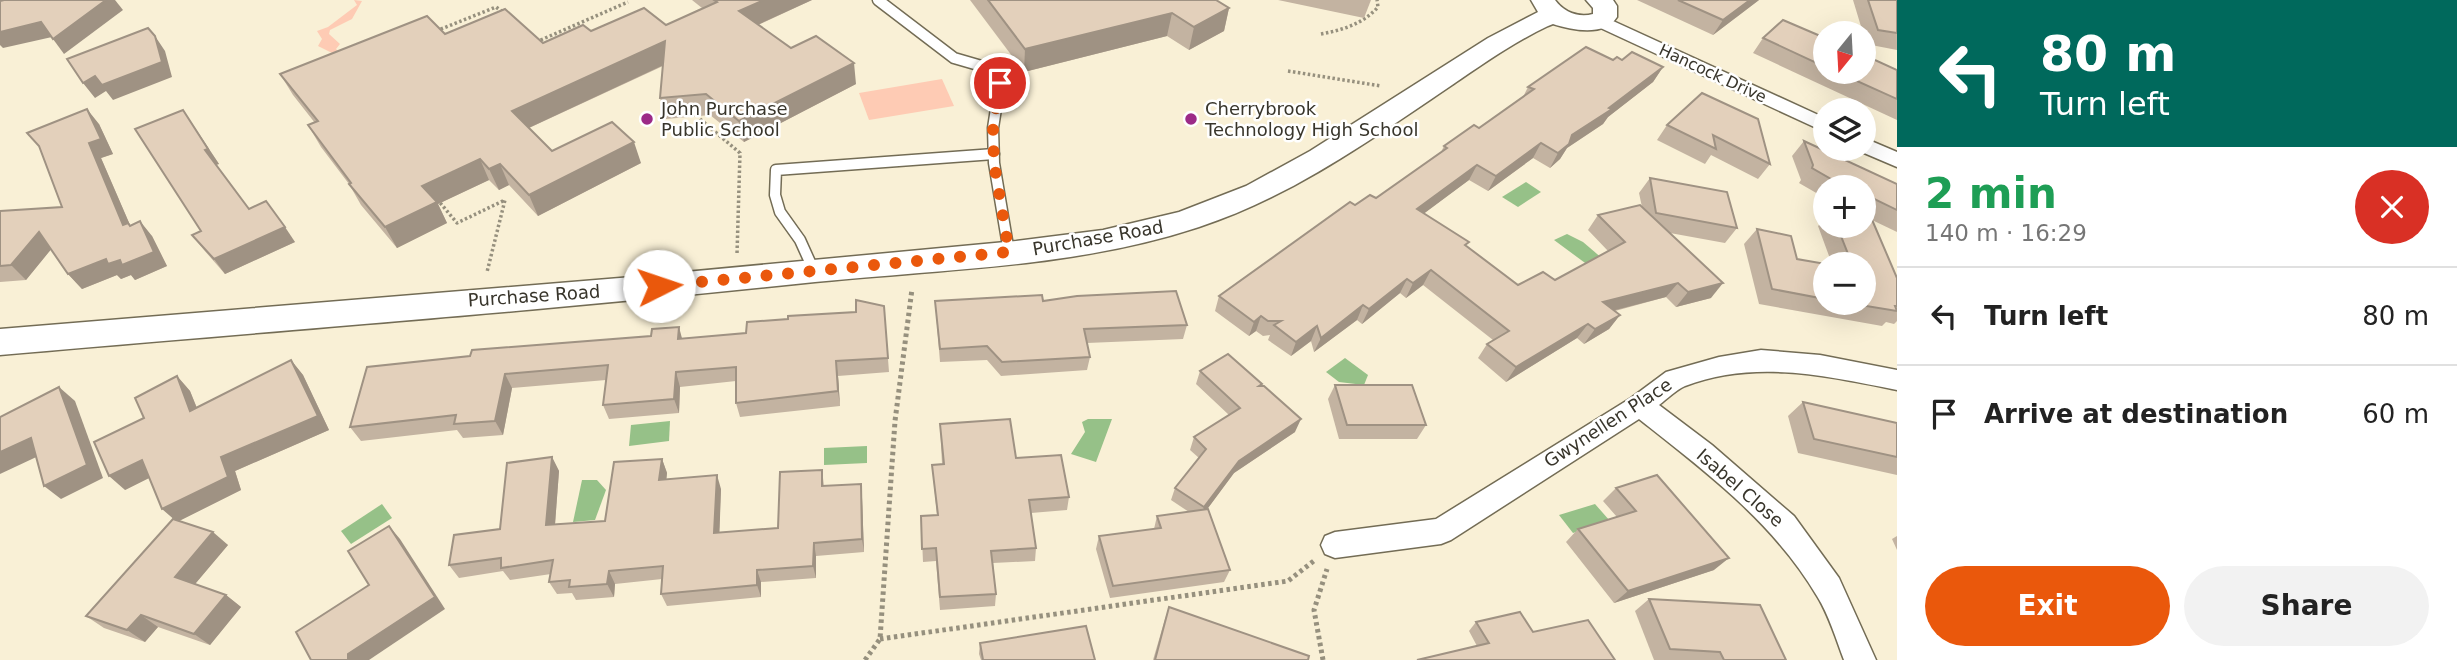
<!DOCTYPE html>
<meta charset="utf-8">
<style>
:root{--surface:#fff;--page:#f2f2f2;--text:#222;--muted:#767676;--line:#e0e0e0;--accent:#ea580c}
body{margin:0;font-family:"DejaVu Sans",sans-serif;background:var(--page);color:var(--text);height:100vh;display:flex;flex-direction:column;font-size:26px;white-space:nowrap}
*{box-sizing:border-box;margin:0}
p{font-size:23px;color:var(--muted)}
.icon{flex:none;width:38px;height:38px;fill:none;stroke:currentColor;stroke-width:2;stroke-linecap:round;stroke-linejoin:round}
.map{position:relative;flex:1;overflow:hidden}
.drawer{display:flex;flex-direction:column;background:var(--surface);width:560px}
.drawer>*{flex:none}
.hud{background:#00695c;color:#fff;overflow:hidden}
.needle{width:46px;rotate:198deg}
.fabs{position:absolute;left:1813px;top:21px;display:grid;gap:14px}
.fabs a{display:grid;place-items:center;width:63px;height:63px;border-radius:50%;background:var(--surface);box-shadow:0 7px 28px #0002;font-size:35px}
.pin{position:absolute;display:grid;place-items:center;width:60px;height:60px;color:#fff;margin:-30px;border:4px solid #fff;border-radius:50%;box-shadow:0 2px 7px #0007}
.me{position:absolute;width:77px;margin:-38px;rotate:86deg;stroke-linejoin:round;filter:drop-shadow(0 0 5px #0008)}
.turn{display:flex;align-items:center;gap:24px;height:147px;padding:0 28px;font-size:32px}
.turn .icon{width:91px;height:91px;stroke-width:2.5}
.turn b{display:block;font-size:49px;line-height:60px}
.round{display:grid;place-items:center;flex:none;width:74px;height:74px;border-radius:37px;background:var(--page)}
.headline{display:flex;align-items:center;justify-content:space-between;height:119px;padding:0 28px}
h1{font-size:42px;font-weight:600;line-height:52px;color:#1e9e55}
.primary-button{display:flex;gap:14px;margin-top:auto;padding:14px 28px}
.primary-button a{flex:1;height:80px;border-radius:42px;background:var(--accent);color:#fff;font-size:28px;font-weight:600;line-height:80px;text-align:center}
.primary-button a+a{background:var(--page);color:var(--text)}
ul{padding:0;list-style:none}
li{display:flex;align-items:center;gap:21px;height:98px;padding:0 28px;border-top:2px solid var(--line)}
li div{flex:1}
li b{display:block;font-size:26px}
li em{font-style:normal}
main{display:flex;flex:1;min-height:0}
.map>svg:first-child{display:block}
.green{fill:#fecbb4}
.water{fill:#96c188}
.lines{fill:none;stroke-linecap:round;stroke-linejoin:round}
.service-casing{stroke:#736c55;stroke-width:13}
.minor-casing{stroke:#736c55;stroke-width:3}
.secondary-casing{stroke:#736c55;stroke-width:3}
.path-far1{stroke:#96907e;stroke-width:3.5;stroke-dasharray:2.5 2.5;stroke-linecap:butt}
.path{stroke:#96907e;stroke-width:5;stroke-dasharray:3.5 3.5;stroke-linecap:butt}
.service{stroke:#fff;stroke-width:10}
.minor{fill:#fff;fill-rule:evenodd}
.secondary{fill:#fff;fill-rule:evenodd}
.wall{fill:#c3b3a1}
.shaded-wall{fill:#9f9283}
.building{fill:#e3d0bb;stroke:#9f9283;stroke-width:2}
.route{stroke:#ea580c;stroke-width:12;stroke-dasharray:0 21.6}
.poi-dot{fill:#9c2a87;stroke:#fff;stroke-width:2.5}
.labels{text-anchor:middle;stroke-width:5;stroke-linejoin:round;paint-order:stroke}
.far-street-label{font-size:16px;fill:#38352b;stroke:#fff}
.poi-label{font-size:18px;fill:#38352b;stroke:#fff;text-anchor:start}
.street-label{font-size:18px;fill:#38352b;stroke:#fff}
</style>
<main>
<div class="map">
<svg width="1897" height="660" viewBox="0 0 1897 660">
<rect width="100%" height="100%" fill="#f9f0d6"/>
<!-- green -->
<g class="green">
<path d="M354 0 362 1 352 19 330 30 329 34 340 44 336 49 338 51 332 53 318 46 322 39 317 31 328 27 357 5Z"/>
<path d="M942 79 954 106 869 120 859 93Z"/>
</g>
<!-- water -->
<g class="water">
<path d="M1526 182 1541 192 1518 207 1502 197Z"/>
<path d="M1567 234 1583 242 1610 265 1596 271 1554 240Z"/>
<path d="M1345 358 1368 375 1364 385 1339 382 1326 372Z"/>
<path d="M1088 419H1112L1096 462 1071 454 1085 432 1082 422Z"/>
<path d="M670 421 669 441 629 446 631 425Z"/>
<path d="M867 446V463L824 465V448Z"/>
<path d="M582 480H597L606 490 595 520 573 522Z"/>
<path d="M382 504 392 518 351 544 341 531Z"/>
<path d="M1595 504 1610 521 1573 533 1559 515Z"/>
</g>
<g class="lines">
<defs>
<g id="service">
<path d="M878 0 954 58 985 67 1000 83 993 128 994 163 1009 252"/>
<path d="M814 271 800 240 780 212 775 195 776 170 994 154"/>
</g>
<g id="minor">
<path d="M1600 15 1825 118V132L1594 25 1591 21 1594 17Z"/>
<path d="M1864 138 1897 152V167L1857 150 1864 149Z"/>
<path d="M1761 350 1820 355 1897 370V390C1827 376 1755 359 1685 386 1676 390 1667 399 1659 405L1712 445 1794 516 1839 578 1876 660H1844C1836 639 1829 615 1817 596 1774 523 1705 471 1639 419L1451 540 1441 544 1335 558 1325 554 1321 545 1325 536 1335 532 1436 519 1631 398 1666 372 1719 357Z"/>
</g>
<path id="secondary" d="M1531 0H1555C1564 12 1578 18 1593 14V8L1586 0H1613L1617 6V17C1604 37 1572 30 1553 24L1548 26C1514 42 1483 64 1452 85 1372 139 1291 197 1199 227 1075 268 943 269 815 282 544 311 272 331 0 355V329L632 277 1016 241 1103 230 1179 212 1246 186 1310 151 1488 38 1538 12Z"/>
</defs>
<!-- service casing -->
<use href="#service" class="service-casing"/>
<!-- minor casing -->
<use href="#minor" class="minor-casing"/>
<!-- secondary casing -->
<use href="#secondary" class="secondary-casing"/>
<!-- path-far1 -->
<g class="path-far1">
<path d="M436 31 496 7 504 13"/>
<path d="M1321 34C1342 30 1363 24 1378 7L1377 0"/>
<path d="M536 42 628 2"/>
<path d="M1288 71 1381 86"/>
<path d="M700 119 740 153 737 254"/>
<path d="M437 199 457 223 505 200 487 272"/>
</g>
<!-- path -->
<g class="path">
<path d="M880 639 1288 581 1315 560"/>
<path d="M865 660 880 639 895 421 912 289"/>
<path d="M1323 660 1314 610 1327 569"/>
</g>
<!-- service -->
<use href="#service" class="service"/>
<!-- minor -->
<use href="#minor" class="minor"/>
<!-- secondary -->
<use href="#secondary" class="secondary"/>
</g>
<!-- wall -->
<g class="wall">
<path d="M692 0H812L758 25 791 48 856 84 744 142 710 115 666 119 660 98 663 66 529 128 552 151 641 163 538 216 509 185 499 190 489 180 438 204 447 223 397 248 361 205 349 184 321 147 308 125 315 123 293 95 280 74 445 34 543 43 591 31 666 25 702 8Z"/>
<path d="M970 0H1216L1229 8 1224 31 1189 50 1167 36 1024 72Z"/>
<path d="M1278 0H1371L1364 18Z"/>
<path d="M1637 0H1759L1713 35Z"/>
<path d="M1853 0H1897V50L1866 44 1864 33H1863Z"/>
<path d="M1763 38H1825V72H1864L1897 70V120L1753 53Z"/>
<path d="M1613 60H1622L1663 67 1653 82 1608 117 1603 124 1567 148 1560 159 1550 168 1533 158 1488 191 1469 180 1424 213 1518 285 1555 280 1608 251 1588 230 1598 215 1642 207 1639 193 1650 178 1737 228 1725 243 1670 233 1711 298 1676 307 1666 297 1615 311 1620 315 1609 329 1584 344 1577 338 1506 382 1478 358 1487 344 1493 340 1423 285 1406 298 1400 293 1362 324 1357 320 1314 352 1311 341 1291 356 1268 340 1270 335 1263 336 1256 331 1249 336 1215 311 1219 296 1355 205 1376 198 1441 152 1444 146 1479 128 1523 97 1528 87Z"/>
<path d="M1702 93 1770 164 1758 179 1711 155 1705 164 1657 140 1667 125Z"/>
<path d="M183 110 219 164 216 165 249 209 295 242 225 274 204 250 192 235 201 231Z"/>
<path d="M99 124 113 154 101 158 130 225 152 236 167 266 135 280 131 275 121 279 117 275 82 289 68 274 51 249 26 280 0 282V211L62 207Z"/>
<path d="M1804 141 1897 184V232L1872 220 1897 278V321L1894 324 1886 322 1882 326 1759 304 1744 244 1757 229 1797 259 1826 264 1825 303H1864V264H1832L1818 226 1823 221 1816 218 1825 207V226H1864V187H1825V198L1799 183 1801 180 1792 156Z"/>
<path d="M935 301H1043L1187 325 1183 339 1087 343 1090 357 1087 370 1001 376 987 360 940 362Z"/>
<path d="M884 306 889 372 838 376 840 406 740 417 736 403V381L680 387 679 413 609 419 603 405 606 380 512 388 503 435 463 438 457 430 361 441 350 427 367 367 746 333 788 319 856 312Z"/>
<path d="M291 360 303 375 329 430 235 471 241 490 179 521 228 545 195 584 226 595 241 607 210 645 158 627 145 642 104 628 86 616 175 520 149 478 125 490 144 418 177 376 190 391 197 408Z"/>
<path d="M1200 371 1261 386 1295 432 1234 473 1207 509 1230 570 1224 582 1110 598 1096 549 1099 536 1154 529 1157 516 1189 512 1171 500 1175 488 1199 458 1190 450 1194 437 1229 415 1196 384Z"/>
<path d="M1335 385 1426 425 1417 439H1339L1328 399Z"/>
<path d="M1803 402 1897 423V475L1798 453 1788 416Z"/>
<path d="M940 424 1016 458 1069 497 1067 510 1031 513 1036 548 1035 561 993 563 996 594 995 606 940 610 936 561 923 562 921 516 937 515 932 465 942 464Z"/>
<path d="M552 457 559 471 555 524 605 521 662 459 667 473 666 480 721 489 719 533 778 528 822 470 824 486 862 498 864 552 816 556V578L761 582V597L667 606 661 594 662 579 615 584 614 597 576 600 572 593 557 594 549 582 551 574 510 580 503 571 459 578 449 565 500 529Z"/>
<path d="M1616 488 1714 570 1614 603 1566 542 1578 529 1617 517 1603 501Z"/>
<path d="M1897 536V550L1892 539Z"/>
<path d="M1649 599 1786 660H1654L1635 611Z"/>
<path d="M1169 607 1308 660H1153L1165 619Z"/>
<path d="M1476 622 1533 632 1477 646 1469 631Z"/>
<path d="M980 643 1095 660H981L979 654Z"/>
</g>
<!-- shaded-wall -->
<g class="shaded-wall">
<path d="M106 0H115L123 10 64 54 53 39Z"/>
<path d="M764 0H812L742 32 739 11Z"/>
<path d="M1750 0H1759L1713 35 1723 20Z"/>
<path d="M1229 8 1224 31 1189 50 1194 27Z"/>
<path d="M1172 13 1167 36 1024 72 1025 49Z"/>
<path d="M41 22 52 37 3 48 0 45V32Z"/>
<path d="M155 36 165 51 172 77 113 100 106 91 95 98 83 83Z"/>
<path d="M665 41 670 62 520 132 512 111Z"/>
<path d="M854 63 856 84 744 142 739 121Z"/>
<path d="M1663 67 1653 82 1608 117 1603 124 1567 148 1560 159 1550 168 1558 153 1572 135Z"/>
<path d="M87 109 99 124 113 154 101 158 130 225 141 238 123 225 89 143Z"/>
<path d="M183 110 219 164 215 165 205 150Z"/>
<path d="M634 142 641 163 538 216 529 195Z"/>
<path d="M1541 143 1533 158 1488 191 1496 176Z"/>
<path d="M480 159 489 180 438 204 447 223 397 248 385 227 422 186Z"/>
<path d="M500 164 509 185 499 190 489 169Z"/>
<path d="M1477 165 1469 180 1410 224 1417 209Z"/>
<path d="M140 221 152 236 167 266 135 280 131 275 121 279 117 275 82 289 68 274 106 259Z"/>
<path d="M285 227 295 242 225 274 214 259Z"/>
<path d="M39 232 53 247 26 280 11 265Z"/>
<path d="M1431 270 1423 285 1406 298 1413 283Z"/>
<path d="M1407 279 1400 293 1362 324 1369 309Z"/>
<path d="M1678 283 1666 297 1592 316 1603 302Z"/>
<path d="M1723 283 1711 298 1676 307 1688 292Z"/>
<path d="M1363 305 1357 320 1314 352 1321 338Z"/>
<path d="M1620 315 1609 329 1584 344 1595 329Z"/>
<path d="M1261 316 1256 331 1249 336 1254 322Z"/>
<path d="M1588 324 1577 338 1506 382 1516 367Z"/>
<path d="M1317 326 1311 341 1291 356 1296 342Z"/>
<path d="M679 327 683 342 678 339Z"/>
<path d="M291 360 303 375 329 430 235 471 241 490 177 522 162 509 221 457Z"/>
<path d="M836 361 838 376 840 406 838 391Z"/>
<path d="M676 372 680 387 679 413 674 399Z"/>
<path d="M505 374 512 388 503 435 495 421Z"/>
<path d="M177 376 190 391 204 426 190 411Z"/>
<path d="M59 387 75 401 103 478 61 499 44 486Z"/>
<path d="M1301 419 1295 432 1234 473 1200 519 1204 507 1239 461Z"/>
<path d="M31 438 47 452 0 474V452Z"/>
<path d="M552 457 559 471 554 538 546 525Z"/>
<path d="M662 459 667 473 665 494 659 480Z"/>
<path d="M142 460 157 474 125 490 109 476Z"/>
<path d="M717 475 721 489 719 546 714 533Z"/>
<path d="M861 484 862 498 864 552 862 539Z"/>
<path d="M389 526 400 539 445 609 369 660H348V654Z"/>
<path d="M213 532 228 545 190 590 175 577Z"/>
<path d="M814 543 816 556V578L813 566Z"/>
<path d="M1729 558 1714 570 1614 603 1628 591Z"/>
<path d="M757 570 761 582V597L757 585Z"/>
<path d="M609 571 615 584 614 597 607 584Z"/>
<path d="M226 595 241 607 210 645 194 634Z"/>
<path d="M141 615 158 627 145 642 127 630Z"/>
</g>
<!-- building -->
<g class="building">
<path d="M4 0H106L53 39 41 22 0 32V1Z"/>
<path d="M714 0H764L739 11 791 48 816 36 854 63 739 121 706 94 660 98 665 41 512 111 552 151 612 122 634 142 529 195 500 164 489 169 480 159 422 186 437 202 385 227 349 184 351 183 308 125 318 121 280 74 427 16 445 34 505 9 543 43 583 25 591 31 644 8 666 25 717 2Z"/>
<path d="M988 0H1216L1229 8 1194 27 1172 13 1025 49Z"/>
<path d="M1678 0H1750L1723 20Z"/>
<path d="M1868 0H1897V33L1878 30Z"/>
<path d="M1783 20 1825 38V67L1763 38Z"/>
<path d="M148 28 155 36 162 62 102 85 95 76 83 83 67 59Z"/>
<path d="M1586 47 1613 60 1617 57 1622 60 1632 52 1663 67 1609 108 1612 109 1572 135 1569 144 1558 153 1541 143 1496 176 1477 165 1417 209 1469 242 1465 245 1518 285 1543 272 1555 280 1625 242 1598 215 1640 205 1723 283 1688 292 1678 283 1603 302 1620 315 1595 329 1588 324 1516 367 1487 344 1509 331 1431 270 1413 283 1407 279 1369 309 1363 305 1321 338 1317 326 1296 342 1274 325 1281 321H1268L1261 316 1254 322 1219 296 1350 202 1355 205 1370 195 1376 198 1447 148 1444 146 1474 125 1479 128 1534 89 1528 87Z"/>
<path d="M1864 55 1897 70V99L1837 72H1864Z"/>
<path d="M1702 93 1758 119 1770 164 1713 135 1716 149 1667 125Z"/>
<path d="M87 109 101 139 89 143 123 225 128 223 130 226 140 221 154 252 122 265 120 260 108 264 106 259 68 274 39 232 11 265 0 266V211L62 207 39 146 27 133Z"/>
<path d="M183 110 208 149 205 150 249 209 266 201 285 227 214 259 192 235 201 231 135 129Z"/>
<path d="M1804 141 1897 184V210L1864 194V187H1845L1812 168 1813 165Z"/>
<path d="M1650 178 1727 192 1737 228 1656 213Z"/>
<path d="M1864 201 1897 278V306H1895L1897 311 1848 303H1864V264H1852L1837 226H1864Z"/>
<path d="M1757 229 1791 236 1797 259 1826 264 1825 299 1772 289Z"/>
<path d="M1176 291 1187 325 1084 329 1090 357 1002 362 987 346 940 349 935 301 1042 295 1043 301 1077 296Z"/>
<path d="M856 300 884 306 888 358 836 361 838 391 736 403V367L676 372 674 399 603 405 608 365 505 374 495 421 454 424 456 415 350 427 367 367 470 356 472 350 651 336 652 329 679 327 678 339 746 333 747 322 788 319V316L856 312Z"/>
<path d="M1228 354 1262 384 1259 386H1264L1301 419 1239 461 1204 507 1175 488 1206 449 1194 437 1240 408 1200 371Z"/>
<path d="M291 360 318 416 221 457 228 477 162 509 142 460 109 476 94 442 144 418 135 398 177 376 190 411Z"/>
<path d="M1335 385H1412L1426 425H1347Z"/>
<path d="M59 387 87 465 44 486 31 438 0 452V417Z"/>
<path d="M1803 402 1897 423V457L1814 439Z"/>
<path d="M1010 419 1016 458 1061 455 1069 497 1029 500 1036 548 991 551 996 594 940 597 936 548 922 549 921 516 938 515 932 465 944 464 940 424Z"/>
<path d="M552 457 546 525 605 521 614 462 662 459 659 480 717 475 714 533 778 528 780 472 822 470V486L861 484 862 539 814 543 813 566 757 570V585L661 594 663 566 609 571 607 584 569 587 570 580 549 582 553 560 501 568V558L449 565 454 535 500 529 507 463Z"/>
<path d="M1657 475 1729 558 1628 591 1578 529 1636 511 1616 488Z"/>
<path d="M1208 509 1230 570 1113 586 1099 536 1161 528 1157 516Z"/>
<path d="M173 519 213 532 175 577 226 595 194 634 141 615 127 630 86 616Z"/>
<path d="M389 526 435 597 348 654V660H311L296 632 369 585 348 551Z"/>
<path d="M1649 599 1760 605 1786 660H1724L1720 652 1670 649Z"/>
<path d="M1169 607 1309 656 1308 660H1155Z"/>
<path d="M1520 612 1533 632 1588 620 1615 660H1417L1489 643 1476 622Z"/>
<path d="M1086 626 1095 660H983L980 643Z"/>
</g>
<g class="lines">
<!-- route -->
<path class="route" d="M659 286 1009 252 994 163 993 128 1000 83"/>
</g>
<!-- markers -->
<g class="poi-dot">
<circle cx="647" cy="119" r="7"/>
<circle cx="1191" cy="119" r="7"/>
</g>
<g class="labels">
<!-- far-street labels -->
<g class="far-street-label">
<text transform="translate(1713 73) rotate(25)" y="6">Hancock Drive</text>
</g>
<!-- poi labels -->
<g class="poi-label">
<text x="661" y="115">John Purchase<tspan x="661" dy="21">Public School</tspan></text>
<text x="1205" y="115">Cherrybrook<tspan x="1205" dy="21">Technology High School</tspan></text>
</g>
<!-- street labels -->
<g class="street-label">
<text transform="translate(1098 238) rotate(-10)" y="6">Purchase Road</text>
<text transform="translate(534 296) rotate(-4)" y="6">Purchase Road</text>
<text transform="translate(1608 423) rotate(-33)" y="6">Gwynellen Place</text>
<text transform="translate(1740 488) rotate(41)" y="6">Isabel Close</text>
</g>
</g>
</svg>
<div class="fabs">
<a><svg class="needle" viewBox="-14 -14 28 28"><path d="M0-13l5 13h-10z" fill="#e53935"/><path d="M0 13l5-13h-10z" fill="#767676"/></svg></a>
<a><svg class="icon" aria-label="layers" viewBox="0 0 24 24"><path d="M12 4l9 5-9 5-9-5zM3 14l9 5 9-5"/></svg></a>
<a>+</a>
<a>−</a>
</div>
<div class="pin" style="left:1000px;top:83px;background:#d93025"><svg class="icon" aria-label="arrive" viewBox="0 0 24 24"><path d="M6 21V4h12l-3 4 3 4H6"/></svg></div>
<svg class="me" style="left:659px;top:286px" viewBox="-20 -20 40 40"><circle r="19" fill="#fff"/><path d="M0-13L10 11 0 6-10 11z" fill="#ea580c"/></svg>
</div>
<section class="drawer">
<div class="hud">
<div class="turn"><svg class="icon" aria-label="left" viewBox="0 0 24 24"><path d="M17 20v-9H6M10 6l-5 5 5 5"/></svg><div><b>80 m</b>Turn left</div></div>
</div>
<div class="headline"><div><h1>2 min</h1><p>140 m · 16:29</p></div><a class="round" style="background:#d93025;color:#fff"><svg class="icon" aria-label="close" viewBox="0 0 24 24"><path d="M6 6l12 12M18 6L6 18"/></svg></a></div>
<ul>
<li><svg class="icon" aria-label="left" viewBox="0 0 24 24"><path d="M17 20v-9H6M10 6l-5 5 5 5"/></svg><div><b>Turn left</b></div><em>80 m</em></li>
<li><svg class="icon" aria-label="arrive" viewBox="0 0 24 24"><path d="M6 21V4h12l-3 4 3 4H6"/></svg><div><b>Arrive at destination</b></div><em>60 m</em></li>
</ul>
<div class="primary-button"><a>Exit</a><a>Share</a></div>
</section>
</main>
